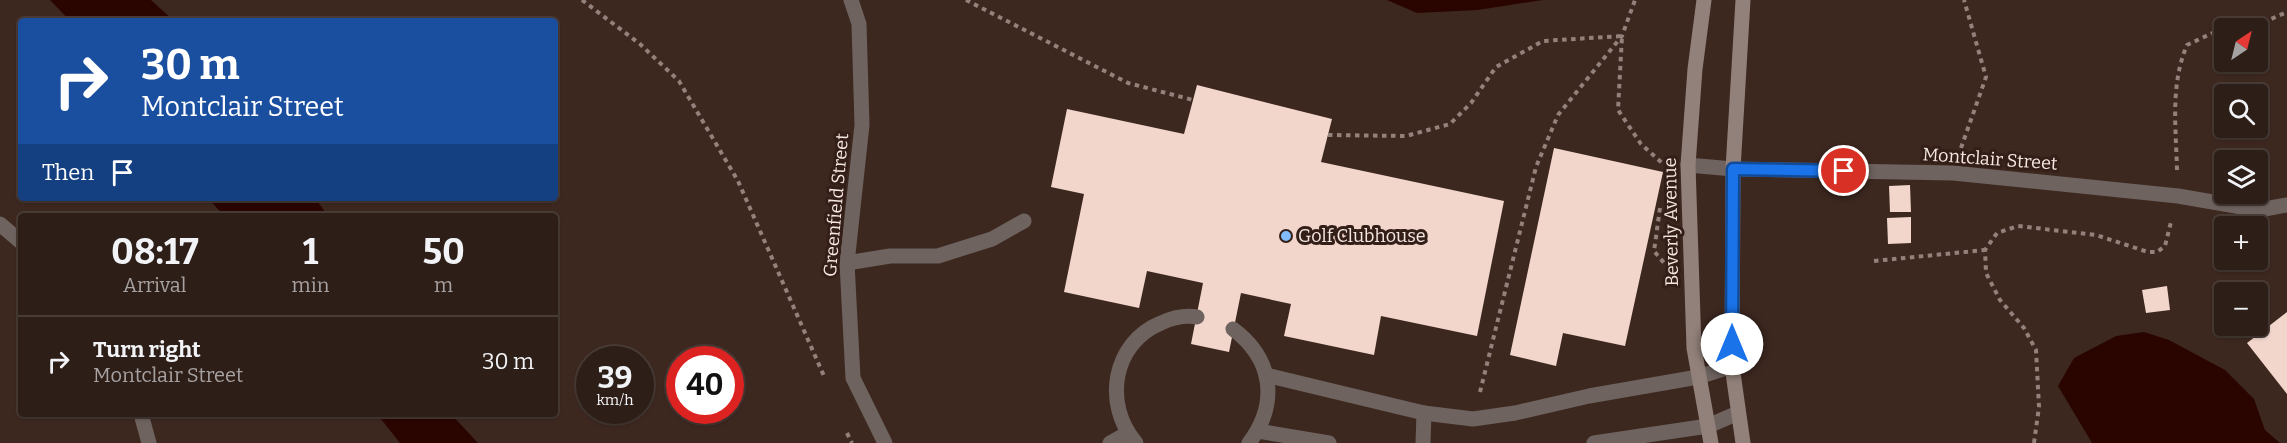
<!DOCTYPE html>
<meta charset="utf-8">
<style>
:root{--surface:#2e1e18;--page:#362721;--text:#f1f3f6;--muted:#a7a2a2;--line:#493c37}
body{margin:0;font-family:Bitter,serif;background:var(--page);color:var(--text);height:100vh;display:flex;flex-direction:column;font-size:22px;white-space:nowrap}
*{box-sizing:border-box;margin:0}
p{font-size:20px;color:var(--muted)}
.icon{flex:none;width:33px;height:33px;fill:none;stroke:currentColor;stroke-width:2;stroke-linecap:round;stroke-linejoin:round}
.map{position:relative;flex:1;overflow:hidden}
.panel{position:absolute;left:18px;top:213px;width:540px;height:204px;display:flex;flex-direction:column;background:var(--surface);border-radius:6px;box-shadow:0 2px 4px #0004,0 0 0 2px var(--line)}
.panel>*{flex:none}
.top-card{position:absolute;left:18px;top:18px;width:540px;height:183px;border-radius:6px;box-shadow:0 2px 4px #0004,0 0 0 2px var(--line);background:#1a4fa0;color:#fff;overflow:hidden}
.needle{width:39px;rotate:35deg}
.fabs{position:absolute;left:2214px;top:18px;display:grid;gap:12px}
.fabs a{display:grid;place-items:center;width:54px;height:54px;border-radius:6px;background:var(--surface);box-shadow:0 2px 4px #0004,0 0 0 2px var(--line);font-size:30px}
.speed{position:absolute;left:576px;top:346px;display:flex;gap:12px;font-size:30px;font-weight:700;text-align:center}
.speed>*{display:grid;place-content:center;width:78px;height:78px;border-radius:50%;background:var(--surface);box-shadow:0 2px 4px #0004,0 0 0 2px var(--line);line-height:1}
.speed small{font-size:15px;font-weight:400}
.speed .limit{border:9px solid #d22;background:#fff;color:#111}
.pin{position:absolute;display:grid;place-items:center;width:51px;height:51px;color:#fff;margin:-26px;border:3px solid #fff;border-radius:50%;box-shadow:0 2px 6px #0007}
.me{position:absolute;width:66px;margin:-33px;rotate:0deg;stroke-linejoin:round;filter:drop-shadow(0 0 4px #0008)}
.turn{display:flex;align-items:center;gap:21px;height:126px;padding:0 24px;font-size:27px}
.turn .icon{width:78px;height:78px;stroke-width:2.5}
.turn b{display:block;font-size:42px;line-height:51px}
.then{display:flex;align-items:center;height:57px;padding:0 24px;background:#0003;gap:12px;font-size:22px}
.eta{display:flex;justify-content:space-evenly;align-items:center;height:102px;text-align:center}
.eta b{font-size:36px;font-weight:700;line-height:42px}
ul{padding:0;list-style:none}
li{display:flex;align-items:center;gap:18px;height:90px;padding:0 24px;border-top:2px solid var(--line)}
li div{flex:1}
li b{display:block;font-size:22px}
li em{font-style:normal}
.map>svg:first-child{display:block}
.water{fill:#2a0500}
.building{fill:#f2d6cc}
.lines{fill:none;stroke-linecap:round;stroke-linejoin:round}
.path{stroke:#93817b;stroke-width:4;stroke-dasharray:4.5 4.5;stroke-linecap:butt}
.lane{stroke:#6e635f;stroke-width:15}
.street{stroke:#6e635f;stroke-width:15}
.secondary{stroke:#92817a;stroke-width:15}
.route-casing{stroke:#114b97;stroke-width:15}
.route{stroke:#1a73e8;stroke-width:10}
.poi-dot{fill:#83bcfb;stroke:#331f17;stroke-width:2}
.labels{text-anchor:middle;stroke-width:6;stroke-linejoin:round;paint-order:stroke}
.street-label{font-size:18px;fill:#f5e7e2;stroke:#331f17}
.poi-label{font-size:18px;fill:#f5e7e2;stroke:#331f17;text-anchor:start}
</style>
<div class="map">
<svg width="2287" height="443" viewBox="0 0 2287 443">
<rect width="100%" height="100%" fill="#3d2820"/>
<!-- water -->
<g class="water">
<path d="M50 0H151L174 21H70Z"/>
<path d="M1387 0H1543L1478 10 1417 13Z"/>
<path d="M208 198H315L328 216H224Z"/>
<path d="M2144 332 2169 340 2225 370 2254 399 2265 430 2280 443H2092L2058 386 2074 358 2116 336Z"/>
<path d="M377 414H451L478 443H400Z"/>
</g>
<!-- building -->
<g class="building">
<path d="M1197 85 1332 119 1321 162 1504 201 1477 336 1381 316 1374 355 1284 336 1291 304 1241 293 1229 352 1191 344 1203 283 1147 271 1139 308 1064 292 1084 194 1051 187 1067 109 1184 134Z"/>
<path d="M1554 148 1663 172 1625 346 1563 333 1556 366 1510 355Z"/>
<path d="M1910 185 1911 212H1890L1889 186Z"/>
<path d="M1911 217V243L1888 244 1887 218Z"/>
<path d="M2167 286 2170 310 2146 313 2142 290Z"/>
<path d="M2287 312V394L2247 343Z"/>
</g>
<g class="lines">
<!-- path -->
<g class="path">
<path d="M582 0 640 44 679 81 738 181 824 376"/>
<path d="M966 0 1128 83 1193 100"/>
<path d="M1328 135 1406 136 1450 124 1471 103 1496 67 1543 41 1622 36 1618 110 1641 144 1662 163"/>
<path d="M1961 148 1986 77 1964 0"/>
<path d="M2177 170C2176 128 2170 85 2187 45L2223 28 2262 23 2287 12"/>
<path d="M1660 208 1654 251 1664 263"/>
<path d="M1874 261 1985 250"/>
<path d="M1480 392 1536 167 1558 115 1622 36 1635 0"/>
<path d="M847 433 852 443"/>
<path d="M2034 443 2039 407 2036 350 2024 328 2000 300 1986 273 1985 250 1997 233 2018 226 2096 235 2148 252H2157L2165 246 2171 222"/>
</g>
<!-- lane -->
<g class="lane">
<path d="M847 263 890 256H938L992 239 1024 221"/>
<path d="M1233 329C1273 359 1279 403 1249 443"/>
<path d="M1266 375 1424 413 1473 419 1515 413 1589 396 1698 377 1732 366"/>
<path d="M1258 431 1329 443"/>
<path d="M1110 443 1128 433"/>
<path d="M1136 443C1103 405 1112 343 1161 323 1172 318 1185 315 1197 317"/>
<path d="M1423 443 1424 413"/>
<path d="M1594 443 1708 426 1738 413"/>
</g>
<!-- street -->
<g class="street">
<path d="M851 0 859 24 862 125 847 263 853 378 885 443"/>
<path d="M1688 165 1733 169 1953 173 2178 196 2259 210 2287 205"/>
<path d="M0 224 21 242"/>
<path d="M141 414 149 443"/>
</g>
<!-- secondary -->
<g class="secondary">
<path d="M1704 0 1695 69 1688 165 1694 348 1711 443"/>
<path d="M1743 0 1733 169 1732 366 1743 443"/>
</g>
</g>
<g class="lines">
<defs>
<path id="route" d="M1732 344 1733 169 1844 171"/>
</defs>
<!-- route casing -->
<use href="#route" class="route-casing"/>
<!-- route -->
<use href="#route" class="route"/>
</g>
<!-- markers -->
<circle class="poi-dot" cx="1286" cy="236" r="6"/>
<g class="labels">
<!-- street labels -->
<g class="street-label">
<text transform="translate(1990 159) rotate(4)" y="6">Montclair Street</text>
<text transform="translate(836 205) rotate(-85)" y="6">Greenfield Street</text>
<text transform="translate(1671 222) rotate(-91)" y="6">Beverly Avenue</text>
</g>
<!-- poi labels -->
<g class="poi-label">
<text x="1298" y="242">Golf Clubhouse</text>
</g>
</g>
</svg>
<div class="fabs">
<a><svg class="needle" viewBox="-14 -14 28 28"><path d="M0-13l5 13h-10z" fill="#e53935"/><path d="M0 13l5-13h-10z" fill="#a7a2a2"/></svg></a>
<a><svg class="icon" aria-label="search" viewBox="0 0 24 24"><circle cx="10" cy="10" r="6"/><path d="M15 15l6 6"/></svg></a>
<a><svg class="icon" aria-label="layers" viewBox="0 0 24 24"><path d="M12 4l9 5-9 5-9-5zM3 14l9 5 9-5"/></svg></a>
<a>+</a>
<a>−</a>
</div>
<div class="speed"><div>39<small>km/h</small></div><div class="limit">40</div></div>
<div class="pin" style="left:1844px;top:171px;background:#d93025"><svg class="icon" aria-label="arrive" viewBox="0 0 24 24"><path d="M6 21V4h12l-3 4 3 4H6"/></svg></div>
<svg class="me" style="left:1732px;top:344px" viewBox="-20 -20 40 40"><circle r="19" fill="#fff"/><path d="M0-13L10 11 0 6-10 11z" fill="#1a73e8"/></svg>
<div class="top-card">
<div class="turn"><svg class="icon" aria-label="right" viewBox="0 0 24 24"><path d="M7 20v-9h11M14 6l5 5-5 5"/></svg><div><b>30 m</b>Montclair Street</div></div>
<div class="then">Then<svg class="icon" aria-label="arrive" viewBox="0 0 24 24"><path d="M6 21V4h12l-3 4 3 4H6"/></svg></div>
</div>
<section class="panel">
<div class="eta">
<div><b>08:17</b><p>Arrival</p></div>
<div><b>1</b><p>min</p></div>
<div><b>50</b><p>m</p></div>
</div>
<ul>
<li><svg class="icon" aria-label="right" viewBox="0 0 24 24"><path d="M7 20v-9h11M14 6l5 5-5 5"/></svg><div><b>Turn right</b><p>Montclair Street</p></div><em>30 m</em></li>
</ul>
</section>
</div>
